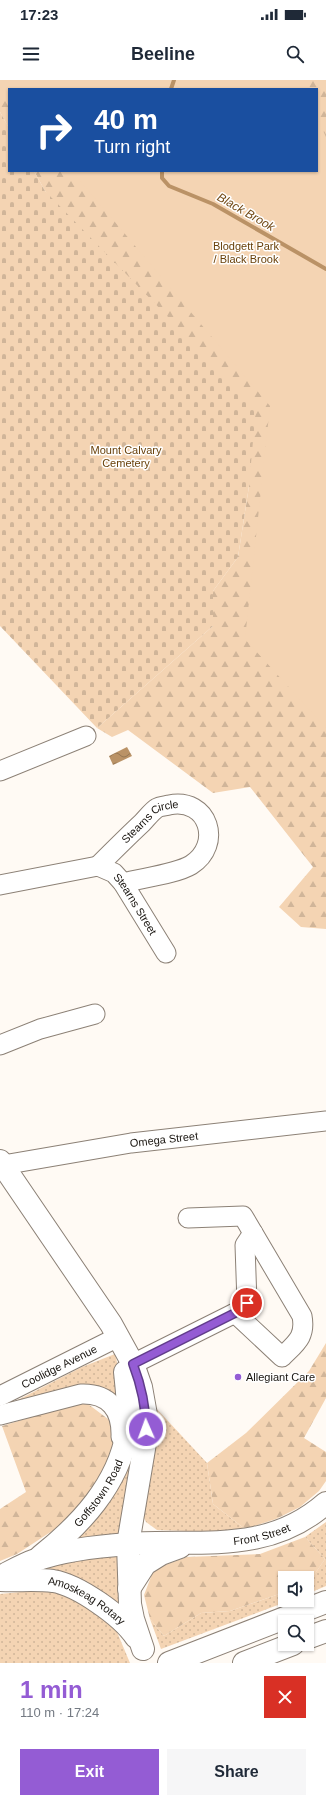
<!DOCTYPE html>
<meta charset="utf-8">
<style>
:root{--surface:#fff;--page:#f6f6f7;--text:#1f2937;--muted:#747a83;--accent:#945cd4}
body{margin:0;font-family:Arial,sans-serif;background:var(--page);color:var(--text);height:100vh;display:flex;flex-direction:column;font-size:15px;white-space:nowrap}
*{box-sizing:border-box;margin:0}
p{font-size:13px;color:var(--muted)}
.icon{flex:none;width:22px;height:22px;fill:none;stroke:currentColor;stroke-width:2;stroke-linecap:round;stroke-linejoin:round}
.map{position:relative;height:1583px;overflow:hidden}
.details{display:flex;flex-direction:column;background:var(--surface);flex:1}
.details>*{flex:none}
.hud{position:absolute;left:8px;top:8px;width:310px;height:84px;border-radius:0px;box-shadow:0 1px 3px #0004;background:#1a4fa0;color:#fff;overflow:hidden}
.controls{position:absolute;left:278px;top:1491px;display:grid;gap:8px}
.controls a{display:grid;place-items:center;width:36px;height:36px;border-radius:0px;background:var(--surface);box-shadow:0 1px 3px #0004;font-size:20px}
.pin{position:absolute;display:grid;place-items:center;width:34px;height:34px;color:#fff;margin:-17px;border:2px solid #fff;border-radius:50%;box-shadow:0 1px 4px #0007}
.me{position:absolute;width:44px;margin:-22px;rotate:358deg;stroke-linejoin:round;filter:drop-shadow(0 0 3px #0008)}
.turn{display:flex;align-items:center;gap:14px;height:84px;padding:0 20px;font-size:18px}
.turn .icon{width:52px;height:52px;stroke-width:2.5}
.turn b{display:block;font-size:28px;line-height:34px}
.round{display:grid;place-items:center;flex:none;width:42px;height:42px;border-radius:0px;background:var(--page)}
.headline{display:flex;align-items:center;justify-content:space-between;height:68px;padding:0 20px}
h1{font-size:24px;font-weight:700;line-height:30px;color:var(--accent)}
.button{display:flex;gap:8px;margin-top:auto;padding:8px 20px}
.button a{flex:1;height:46px;border-radius:0px;background:var(--accent);color:#fff;font-size:16px;font-weight:700;line-height:46px;text-align:center}
.button a+a{background:var(--page);color:var(--text)}
.status{display:flex;justify-content:space-between;align-items:center;height:28px;padding:0 20px;background:var(--surface);direction:ltr}
.status svg{height:11px;fill:currentColor}
header{display:flex;justify-content:space-between;align-items:center;height:52px;padding:0 20px;background:var(--surface);font-size:18px;font-weight:700}
.map>svg:first-child{display:block}
.grass{fill:url(#grass-dots)}
.forest{fill:url(#forest-firs)}
.cemetery{fill:url(#cemetery-stones)}
.park{fill:#f4d4b3}
.water{fill:url(#water-waves)}
.lines{fill:none;stroke-linecap:round;stroke-linejoin:round}
.stream{stroke:#ba9266;stroke-width:4}
.minor-casing{stroke:#8c8176;stroke-width:21}
.major-casing{stroke:#8c8176;stroke-width:24}
.highway-casing{stroke:#8c8176;stroke-width:24}
.minor{stroke:#fff;stroke-width:19}
.major{stroke:#fff;stroke-width:22}
.highway{stroke:#fff;stroke-width:22}
.route-casing{stroke:#603c8a;stroke-width:10}
.route{stroke:#945cd4;stroke-width:7}
.poi-dot{fill:#945cd4;stroke:#fff;stroke-width:1.5}
.labels{text-anchor:middle;stroke-width:3;stroke-linejoin:round;paint-order:stroke}
.park-label{font-size:11px;fill:#69410a;stroke:#fff}
.street-label{font-size:11px;fill:#18140f;stroke:#fff}
.poi-label{font-size:11px;fill:#18140f;stroke:#fff;text-anchor:start}
.water-label{font-size:12px;font-style:italic;fill:#734b18;stroke:#fff}
</style>
<div class="status"><b>17:23</b><svg viewBox="0 0 49 12"><path d="M0 12V9h3v3zM5 12V6h3v6zM10 12V3h3v9zM15 12V0h3v12zM26 1h20v11H26zM47 4h2v5h-2z"/></svg></div>
<header><svg class="icon" aria-label="menu" viewBox="0 0 24 24"><path d="M4 6h16M4 12h16M4 18h16"/></svg>Beeline<svg class="icon" aria-label="search" viewBox="0 0 24 24"><circle cx="10" cy="10" r="6"/><path d="M15 15l6 6"/></svg></header>
<div class="map">
<svg width="326" height="1583" viewBox="0 0 326 1583">
<defs>
<pattern id="grass-dots" width="8" height="8" patternUnits="userSpaceOnUse"><rect width="8" height="8" fill="#f4d4b3"/><path d="M2 2h.1M6 6h.1" fill="none" stroke="#d0b599" stroke-width="1.8" stroke-linecap="round"/></pattern>
<pattern id="forest-firs" width="22" height="20" patternUnits="userSpaceOnUse"><rect width="22" height="20" fill="#f4d4b3"/><path d="M5 1l3.5 6h-7zM16 11l3.5 6h-7z" fill="#d0b599"/></pattern>
<pattern id="cemetery-stones" width="16" height="16" patternUnits="userSpaceOnUse"><rect width="16" height="16" fill="#f4d4b3"/><path d="M2 7V4a2 2 0 0 1 4 0v3zM10 15v-3a2 2 0 0 1 4 0v3z" fill="#d0b599"/></pattern>
<pattern id="water-waves" width="16" height="10" patternUnits="userSpaceOnUse"><rect width="16" height="10" fill="#ba9266"/><path d="M0 5q4-4 8 0t8 0" fill="none" stroke="#967652"/></pattern>
</defs>
<rect width="100%" height="100%" fill="#fffaf4"/>
<!-- grass -->
<g class="grass">
<path d="M115 1274 122 1303 123 1334 108 1315 8 1325 82 1287Z"/>
<path d="M154 1326 207 1383 213 1424 245 1449 216 1452 157 1450 146 1442 141 1432Z"/>
<path d="M131 1360 132 1403 117 1459 61 1467Z"/>
<path d="M326 1442V1506L307 1514V1505L325 1479 305 1457Z"/>
<path d="M117 1472 125 1538 14 1495 40 1484Z"/>
<path d="M52 1509 87 1523 117 1552 130 1583H0V1514Z"/>
<path d="M285 1512V1520H291L161 1569 150 1539 164 1556 201 1533 230 1531Z"/>
</g>
<!-- forest -->
<g class="forest">
<path d="M0 0H326V849L301 847 279 827 313 787 250 707 213 713 128 650 112 657 97 648 213 546V511L238 477 249 406 45 111 34 91H317V9H9V48L0 32Z"/>
<path d="M326 1263V1318L304 1358 326 1372V1401L319 1411 300 1427 276 1439 245 1449 213 1424 207 1383 246 1353 309 1291Z"/>
<path d="M84 1321 112 1342 114 1373 100 1404 72 1438 17 1474 0 1481V1429L26 1412 2 1346Z"/>
<path d="M305 1457 325 1479 308 1504 307 1498H285V1512L230 1531 201 1533 164 1556 150 1539 144 1515 154 1489 187 1477 260 1474Z"/>
</g>
<!-- cemetery -->
<path class="cemetery" d="M0 32 9 48V91H34L45 111 256 327 249 406 238 477 213 511V546L97 648 0 546Z"/>
<!-- park -->
<g class="park">
<path d="M0 0H299L303 9H9V17L0 7Z"/>
<path d="M317 38 326 57V648L245 559 270 326 72 91H317Z"/>
</g>
<!-- water -->
<path class="water" d="M127 667 132 676 113 685 109 676Z"/>
<g class="lines">
<!-- stream -->
<g class="stream">
<path d="M171 9 174 0"/>
<path d="M162 91V98L169 106 213 124 326 189"/>
</g>
<defs>
<g id="minor">
<path d="M0 691 86 656"/>
<path id="s1" d="M98 786C113 771 127 757 142 743 147 738 152 731 157 728 160 726 165 726 169 725 209 717 223 765 191 785 176 794 141 798 123 803"/>
<path id="s2" d="M0 805 98 786 114 793 123 803 166 873"/>
<path d="M0 965 40 949 95 934"/>
<path id="s3" d="M3 1085 131 1063 326 1041"/>
<path d="M188 1138 243 1136 302 1236C306 1257 296 1263 282 1277L235 1233"/>
<path d="M133 1284 235 1233 247 1223 245 1165 253 1153"/>
<path id="s4" d="M0 1316 118 1257"/>
<path d="M0 1335 81 1314C109 1313 122 1330 121 1357"/>
</g>
<g id="major">
<path d="M0 1081 111 1244 133 1284 141 1307 146 1335 145 1363 128 1464 130 1524 133 1539 143 1569"/>
<path id="s5" d="M41 1476C80 1445 118 1405 127 1353 130 1333 127 1312 125 1292"/>
<path id="s6" d="M0 1497C12 1491 24 1484 36 1480 63 1470 100 1466 129 1464 200 1459 267 1475 326 1423"/>
<path id="s7" d="M0 1500C17 1501 35 1499 53 1501 78 1505 122 1536 136 1557"/>
<path d="M129 1509 145 1484 161 1474 180 1467"/>
</g>
<g id="highway">
<path d="M307 1558 326 1551"/>
<path d="M169 1583 326 1522"/>
<path d="M244 1583 293 1564"/>
</g>
</defs>
<!-- minor casing -->
<use href="#minor" class="minor-casing"/>
<!-- major casing -->
<use href="#major" class="major-casing"/>
<!-- highway casing -->
<use href="#highway" class="highway-casing"/>
<!-- minor -->
<use href="#minor" class="minor"/>
<!-- major -->
<use href="#major" class="major"/>
<!-- highway -->
<use href="#highway" class="highway"/>
</g>
<g class="lines">
<defs>
<path id="route" d="M146 1349C146 1326 141 1305 133 1284L235 1233 247 1223"/>
</defs>
<!-- route casing -->
<use href="#route" class="route-casing"/>
<!-- route -->
<use href="#route" class="route"/>
</g>
<!-- markers -->
<circle class="poi-dot" cx="238" cy="1297" r="4"/>
<g class="labels">
<!-- park labels -->
<g class="park-label">
<text x="246" y="170">Blodgett Park<tspan x="246" dy="13">/ Black Brook</tspan></text>
<text x="126" y="374">Mount Calvary<tspan x="126" dy="13">Cemetery</tspan></text>
</g>
<!-- street labels -->
<g class="street-label">
<text dy="4" stroke="none"><textPath href="#s1" startOffset="70">Stearns Circle</textPath></text>
<text dy="4" stroke="none"><textPath href="#s2" startOffset="155">Stearns Street</textPath></text>
<text dy="4" stroke="none"><textPath href="#s3" startOffset="163">Omega Street</textPath></text>
<text dy="4" stroke="none"><textPath href="#s4" startOffset="66">Coolidge Avenue</textPath></text>
<text dy="4" stroke="none"><textPath href="#s5" startOffset="86">Goffstown Road</textPath></text>
<text dy="4" stroke="none"><textPath href="#s6" startOffset="268">Front Street</textPath></text>
<text dy="4" stroke="none"><textPath href="#s7" startOffset="92">Amoskeag Rotary</textPath></text>
</g>
<!-- poi labels -->
<g class="poi-label">
<text x="246" y="1301">Allegiant Care</text>
</g>
<!-- water labels -->
<g class="water-label">
<text transform="translate(246 132) rotate(30)" y="4">Black Brook</text>
</g>
</g>
</svg>
<div class="controls">
<a><svg class="icon" aria-label="sound" viewBox="0 0 24 24"><path d="M4 9h4l5-4v14l-5-4H4zM17 9q2 3 0 6"/></svg></a>
<a><svg class="icon" aria-label="search" viewBox="0 0 24 24"><circle cx="10" cy="10" r="6"/><path d="M15 15l6 6"/></svg></a>
</div>
<div class="pin" style="left:247px;top:1223px;background:#d93025"><svg class="icon" aria-label="arrive" viewBox="0 0 24 24"><path d="M6 21V4h12l-3 4 3 4H6"/></svg></div>
<svg class="me" style="left:146px;top:1349px" viewBox="-20 -20 40 40"><circle r="17" fill="#945cd4" stroke="#fff" stroke-width="3"/><path d="M0-11L8 9 0 5-8 9z" fill="#fff"/></svg>
<div class="hud">
<div class="turn"><svg class="icon" aria-label="right" viewBox="0 0 24 24"><path d="M7 20v-9h11M14 6l5 5-5 5"/></svg><div><b>40 m</b>Turn right</div></div>
</div>
</div>
<section class="details">
<div class="headline"><div><h1>1 min</h1><p>110 m · 17:24</p></div><a class="round" style="background:#d93025;color:#fff"><svg class="icon" aria-label="close" viewBox="0 0 24 24"><path d="M6 6l12 12M18 6L6 18"/></svg></a></div>
<div class="button"><a>Exit</a><a>Share</a></div>
</section>
